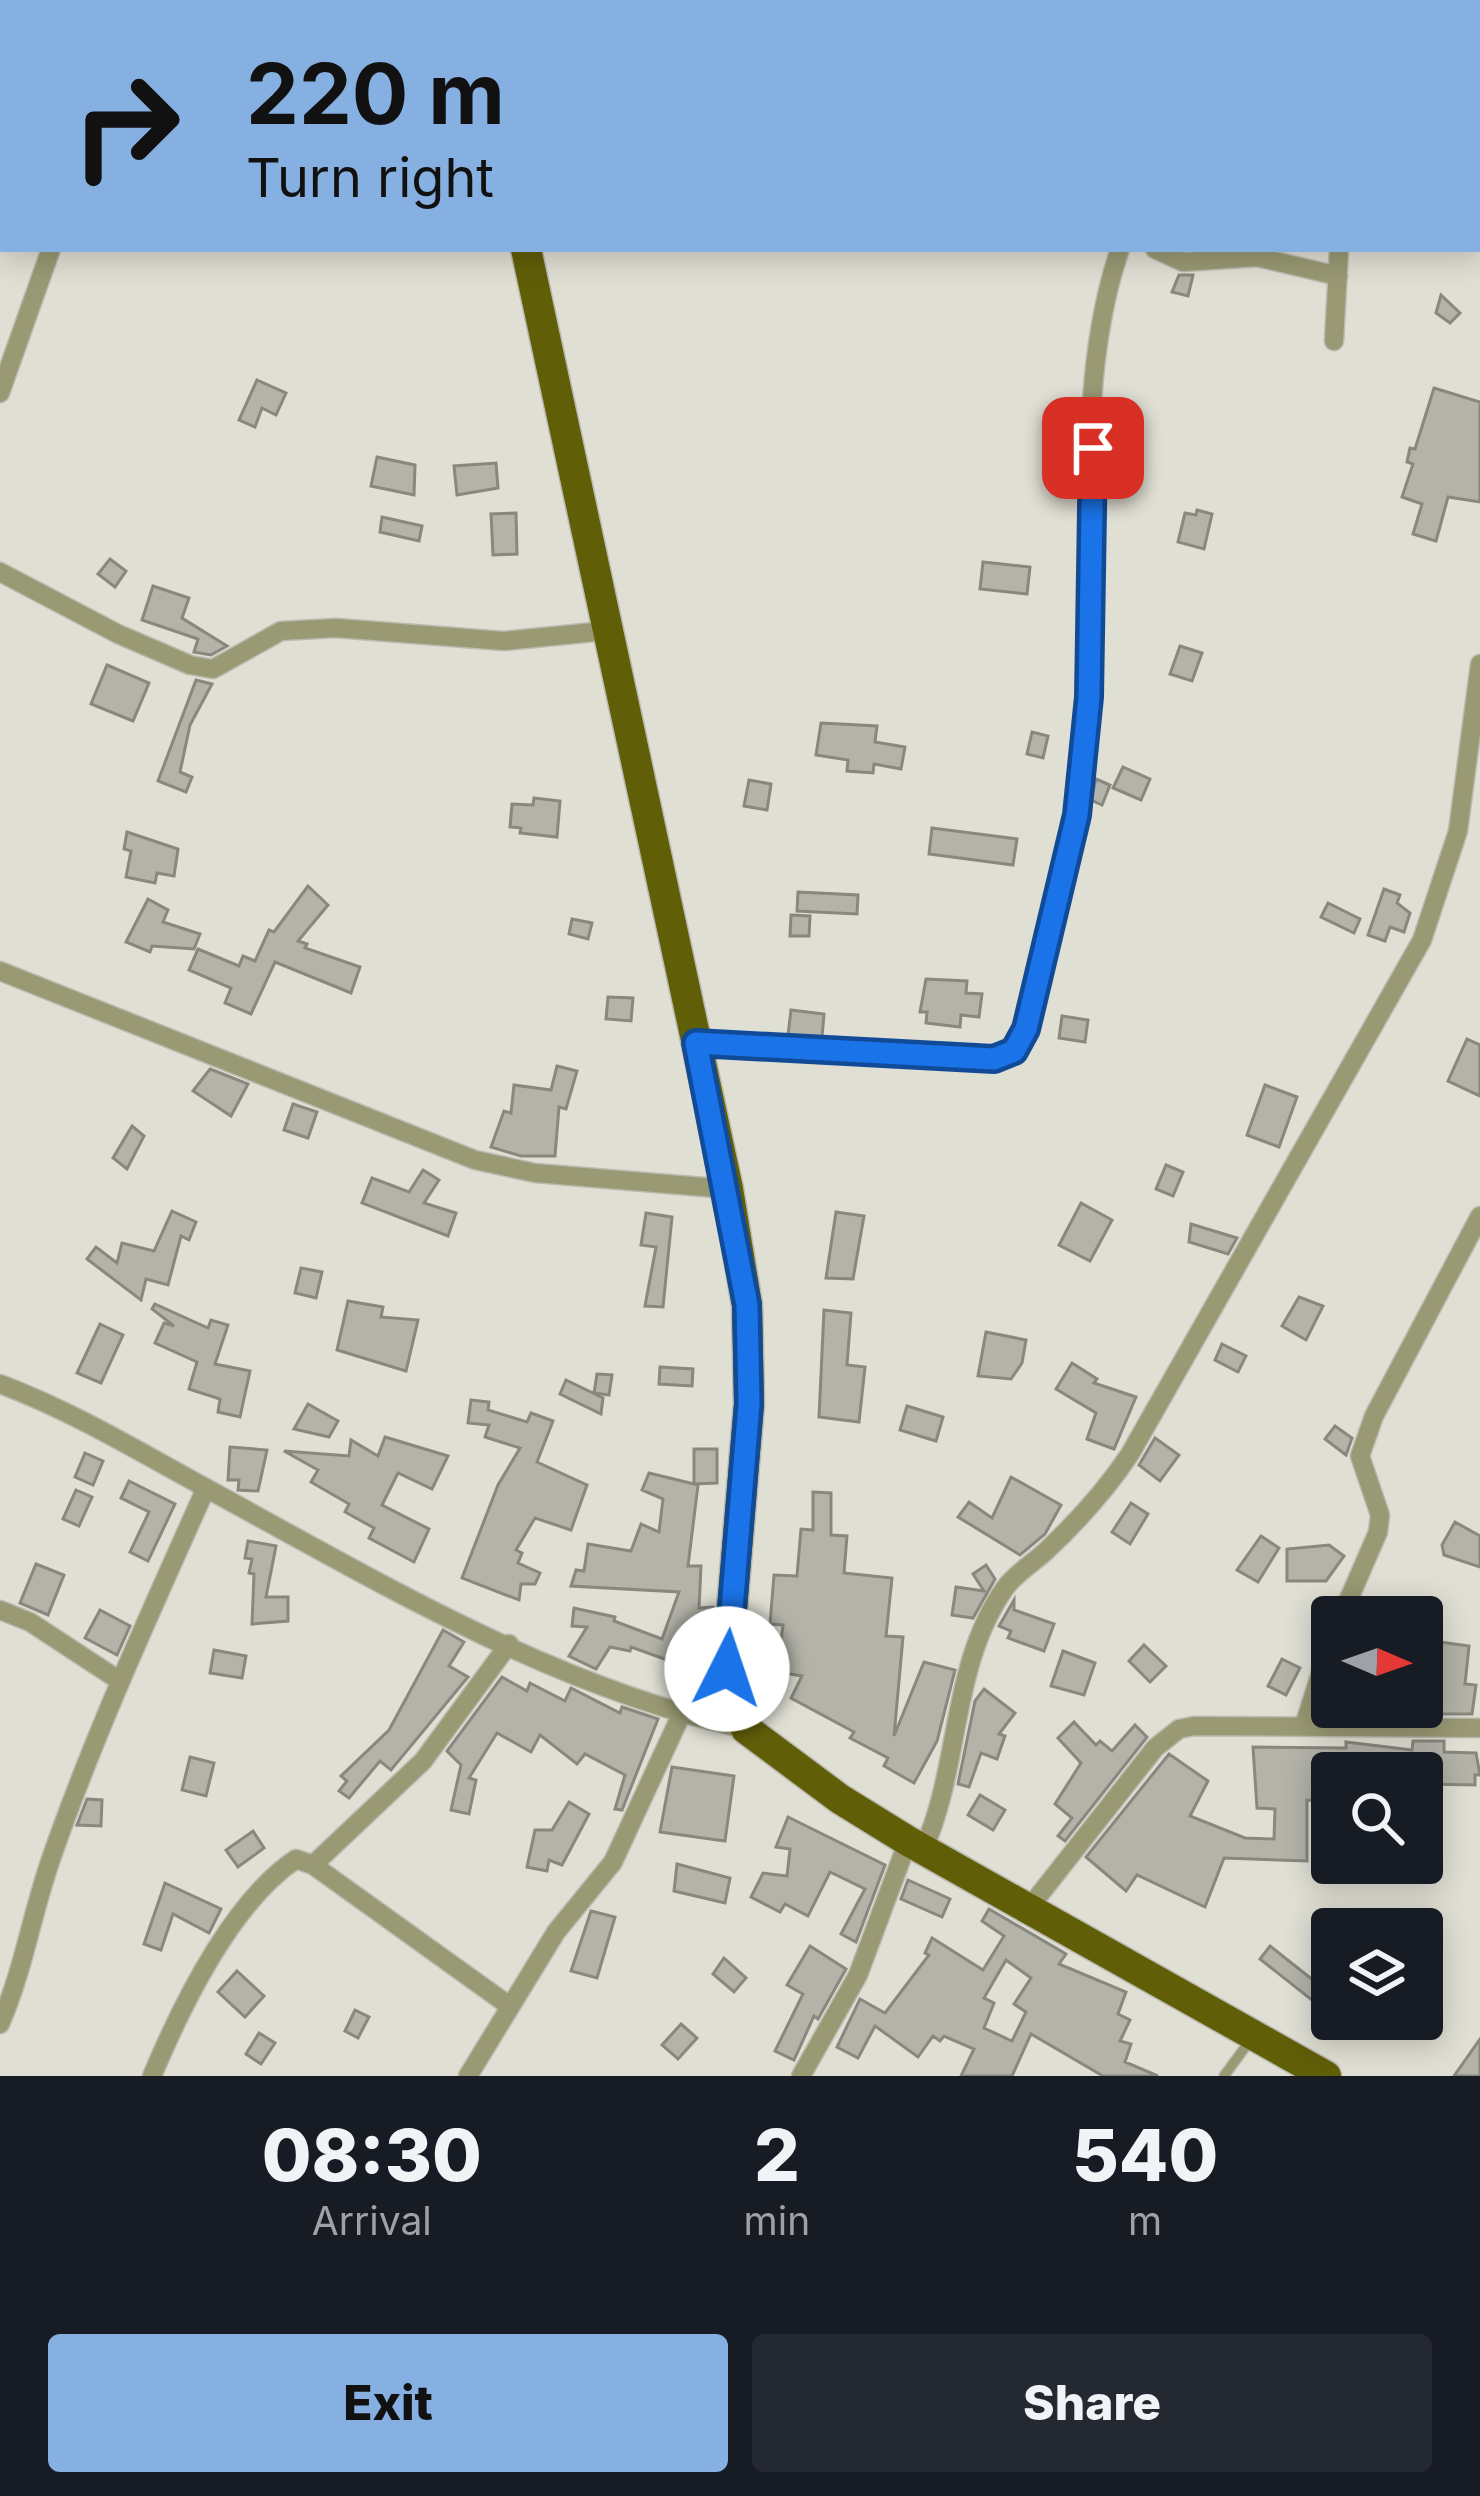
<!DOCTYPE html>
<style>
:root{--surface:#171b24;--page:#242831;--text:#f1f3f6;--muted:#9ea1a6;--accent:#85b0e1}
body{margin:0;font-family:Inter,sans-serif;background:var(--page);color:var(--text);height:100vh;display:flex;flex-direction:column;font-size:45px;white-space:nowrap}
*{box-sizing:border-box;margin:0}
p{font-size:39px;color:var(--muted)}
.icon{flex:none;width:66px;height:66px;fill:none;stroke:currentColor;stroke-width:2;stroke-linecap:round;stroke-linejoin:round}
.map{position:relative;height:2076px;overflow:hidden}
.drawer{display:flex;flex-direction:column;background:var(--surface);flex:1}
.drawer>*{flex:none}
.banner{position:absolute;left:0px;top:0px;width:1482px;height:252px;box-shadow:0 6px 30px #0003;background:#85b0e1;color:#111;overflow:hidden}
.needle{width:78px;rotate:92deg}
.controls{position:absolute;left:1311px;top:1596px;display:grid;gap:24px}
.controls a{display:grid;place-items:center;width:132px;height:132px;border-radius:12px;background:var(--surface);box-shadow:0 6px 30px #0003;font-size:60px}
.pin{position:absolute;display:grid;place-items:center;width:102px;height:102px;color:#fff;margin:-51px;border-radius:24px;box-shadow:0 6px 18px #0006}
.me{position:absolute;width:132px;margin:-66px;rotate:4deg;stroke-linejoin:round;filter:drop-shadow(0 0 9px #0008)}
.turn{display:flex;align-items:center;gap:42px;height:252px;padding:0 48px;font-size:54px}
.turn .icon{width:156px;height:156px;stroke-width:2.5}
.turn b{display:block;font-size:84px;line-height:102px}
.eta{display:flex;justify-content:space-evenly;align-items:center;height:204px;text-align:center}
.eta b{font-size:72px;font-weight:800;line-height:84px}
.primary-button{display:flex;gap:24px;margin-top:auto;padding:24px 48px}
.primary-button a{flex:1;height:138px;border-radius:12px;background:var(--accent);color:#111;font-size:48px;font-weight:800;line-height:138px;text-align:center}
.primary-button a+a{background:var(--page);color:var(--text)}
.map>svg:first-child{display:block}
.building{fill:#b3b3a9;stroke:#88887e;stroke-width:3;fill-rule:evenodd}
.lines{fill:none;stroke-linecap:round;stroke-linejoin:round}
.service-casing{stroke:#babab0;stroke-width:12}
.minor-casing{stroke:#babab0;stroke-width:21}
.primary-casing{stroke:#babab0;stroke-width:33}
.service{stroke:#999974;stroke-width:9}
.minor{stroke:#999974;stroke-width:18}
.primary{stroke:#615e08;stroke-width:30}
.route-casing{stroke:#114b97;stroke-width:30}
.route{stroke:#1a73e8;stroke-width:21}
</style>
<div class="map">
<svg width="1480" height="2076" viewBox="0 0 1480 2076">
<rect width="100%" height="100%" fill="#dfdfd4"/>
<!-- building -->
<g class="building">
<path d="M1179 275H1193L1188 296 1172 292Z"/>
<path d="M1441 295 1460 313 1450 323 1436 313Z"/>
<path d="M257 380 286 393 276 415 262 408 255 427 239 420Z"/>
<path d="M1434 388 1480 402V502L1448 497 1436 541 1413 534 1422 504 1402 497 1413 464 1407 462 1410 448 1415 449Z"/>
<path d="M377 457 415 465 414 495 371 486Z"/>
<path d="M496 463 498 488 457 495 454 466Z"/>
<path d="M1197 510 1212 514 1204 549 1178 542 1185 513 1196 515Z"/>
<path d="M516 513 517 554 493 555 491 514Z"/>
<path d="M382 517 422 526 419 541 380 532Z"/>
<path d="M110 559 126 571 115 587 98 574Z"/>
<path d="M983 562 1030 567 1027 594 980 589Z"/>
<path d="M153 586 189 598 182 618 227 646 211 655 194 652 198 639 142 620Z"/>
<path d="M1180 646 1202 653 1192 681 1170 674Z"/>
<path d="M107 665 149 683 133 721 91 704Z"/>
<path d="M196 680 212 684 190 725 180 772 192 777 186 792 158 781Z"/>
<path d="M821 723 877 726 875 742 905 747 901 769 874 764 873 773 847 771 848 760 816 755Z"/>
<path d="M1032 732 1048 736 1043 758 1027 754Z"/>
<path d="M1123 767 1150 779 1141 800 1113 788Z"/>
<path d="M1096 779 1110 785 1102 805 1091 800Z"/>
<path d="M749 780 771 784 767 810 744 806Z"/>
<path d="M534 798 560 801 557 837 520 833 521 828 510 827 512 804 533 805Z"/>
<path d="M932 828 1017 839 1013 865 929 854Z"/>
<path d="M127 832 178 849 174 876 157 873 155 883 126 877 131 851 124 849Z"/>
<path d="M308 886 328 905 298 941 307 944 305 948 360 967 351 993 275 962 251 1014 225 1003 231 988 189 970 198 949 239 966 243 956 255 961 269 930 274 932Z"/>
<path d="M1384 889 1400 895 1397 903 1410 913 1404 932 1390 927 1385 941 1368 935Z"/>
<path d="M798 892 858 895 857 914 797 911Z"/>
<path d="M148 899 168 910 163 922 200 934 194 949 152 946 150 952 126 942Z"/>
<path d="M1328 903 1360 919 1354 933 1321 917Z"/>
<path d="M791 915 810 916 809 936H790Z"/>
<path d="M572 919 592 923 588 939 569 934Z"/>
<path d="M926 979 967 981 966 993 982 994 979 1017 961 1015 960 1027 926 1023 927 1012H920Z"/>
<path d="M608 997 633 998 631 1021 606 1019Z"/>
<path d="M791 1010 824 1014 822 1037 788 1035Z"/>
<path d="M1062 1016 1088 1020 1085 1042 1059 1038Z"/>
<path d="M1467 1039 1480 1045V1096L1448 1081Z"/>
<path d="M557 1066 577 1071 566 1109 559 1107 555 1156H521L491 1147 504 1111 511 1113 514 1085 551 1090Z"/>
<path d="M210 1069 248 1084 231 1116 193 1091Z"/>
<path d="M1265 1085 1297 1097 1279 1147 1247 1135Z"/>
<path d="M293 1104 317 1112 308 1138 284 1130Z"/>
<path d="M132 1126 144 1136 127 1169 113 1158Z"/>
<path d="M1166 1165 1183 1172 1173 1196 1156 1189Z"/>
<path d="M423 1170 439 1180 424 1203 456 1213 448 1236 362 1203 372 1178 409 1192Z"/>
<path d="M1081 1203 1112 1220 1090 1261 1059 1245Z"/>
<path d="M172 1211 196 1222 189 1240 181 1236 168 1285 146 1279 141 1300 87 1259 96 1247 117 1263 122 1243 154 1251Z"/>
<path d="M836 1212 864 1216 853 1279 826 1278Z"/>
<path d="M646 1213 672 1217 663 1307 645 1306 656 1247 641 1245Z"/>
<path d="M1191 1224 1237 1238 1228 1254 1189 1242Z"/>
<path d="M301 1268 322 1272 316 1298 295 1293Z"/>
<path d="M1299 1297 1323 1306 1306 1340 1282 1326Z"/>
<path d="M348 1301 383 1307 381 1317 418 1320 406 1371 337 1350Z"/>
<path d="M155 1304 208 1328 211 1320 228 1325 215 1364 250 1371 240 1417 218 1412 220 1399 189 1389 197 1362 155 1343 164 1323 174 1326 152 1309Z"/>
<path d="M824 1310 851 1313 847 1365 865 1367 859 1422 819 1417Z"/>
<path d="M100 1324 123 1335 101 1383 77 1373Z"/>
<path d="M986 1332 1026 1340 1022 1363 1011 1379 978 1376Z"/>
<path d="M1222 1344 1246 1356 1238 1372 1215 1360Z"/>
<path d="M1072 1363 1097 1379 1094 1383 1136 1397 1114 1449 1087 1439 1096 1413 1056 1389Z"/>
<path d="M660 1367 693 1369 692 1386 659 1384Z"/>
<path d="M597 1374 612 1375 609 1395 594 1393Z"/>
<path d="M566 1380 603 1398 601 1414 560 1394Z"/>
<path d="M471 1400 489 1402 488 1410 527 1422 531 1413 553 1421 537 1462 587 1485 571 1530 535 1518 516 1550 522 1553 518 1563 540 1573 535 1584H521L519 1600 462 1578 498 1485 520 1448 485 1437 489 1425 468 1423Z"/>
<path d="M308 1404 338 1421 329 1437 294 1429Z"/>
<path d="M907 1406 943 1417 936 1441 900 1430Z"/>
<path d="M1335 1426 1352 1438 1346 1455 1325 1439Z"/>
<path d="M385 1437 448 1456 432 1489 398 1473 382 1505 429 1529 414 1562 369 1538 374 1528 345 1512 349 1504 311 1482 318 1470 284 1451 349 1456 351 1440 378 1456Z"/>
<path d="M1155 1438 1179 1455 1160 1481 1139 1465Z"/>
<path d="M230 1447 267 1450 258 1491 238 1490 239 1480H228Z"/>
<path d="M694 1449H717V1483L694 1484Z"/>
<path d="M85 1453 103 1461 93 1485 75 1477Z"/>
<path d="M649 1473 698 1485 688 1566H701L699 1608 713 1607 709 1656 705 1665 693 1653 687 1667 631 1647 630 1651 610 1647 596 1669 569 1656 587 1627 572 1626 574 1608 615 1617 614 1621 662 1639 679 1592 571 1586 576 1570 584 1571 588 1544 631 1551 641 1524 659 1532 663 1499 642 1490Z"/>
<path d="M1011 1477 1061 1505 1045 1534 1020 1555 958 1517 969 1502 992 1518Z"/>
<path d="M129 1481 175 1504 148 1561 130 1552 149 1512 121 1498Z"/>
<path d="M76 1490 92 1497 79 1526 63 1519Z"/>
<path d="M813 1492 831 1493V1535L847 1536 844 1573 892 1578 886 1636 903 1637 894 1736 924 1662 955 1670 937 1741 914 1783 884 1766 888 1758 850 1738 854 1732 791 1698 802 1676 777 1672 783 1625 770 1624 774 1575 797 1576 801 1529 813 1530Z"/>
<path d="M1131 1503 1148 1514 1130 1544 1112 1532Z"/>
<path d="M1455 1522 1480 1536V1567L1444 1555 1442 1545Z"/>
<path d="M1261 1536 1279 1548 1258 1582 1237 1570Z"/>
<path d="M248 1541 276 1546 266 1597H288V1621L252 1624 254 1574 249 1573 252 1559 245 1558Z"/>
<path d="M1329 1545 1344 1556 1326 1581H1287V1549Z"/>
<path d="M36 1564 64 1575 48 1615 20 1603Z"/>
<path d="M986 1565 995 1579 973 1618 952 1615 956 1587 984 1591 973 1574Z"/>
<path d="M1014 1600V1610L1054 1624 1044 1651 1008 1638 1011 1631 999 1626Z"/>
<path d="M100 1610 130 1626 117 1655 85 1638Z"/>
<path d="M443 1630 464 1642 449 1666 468 1677 391 1770 380 1761 349 1798 339 1791 347 1781 341 1776 389 1730Z"/>
<path d="M1440 1642 1469 1646 1465 1684 1476 1685 1472 1714H1413V1707H1422V1679L1436 1680Z"/>
<path d="M1144 1645 1166 1666 1150 1682 1129 1661Z"/>
<path d="M214 1650 246 1656 242 1678 210 1673Z"/>
<path d="M1063 1651 1095 1663 1084 1695 1051 1686Z"/>
<path d="M1282 1659 1300 1668 1286 1695 1268 1686Z"/>
<path d="M502 1677 527 1691 530 1683 565 1701 571 1688 620 1713 622 1707 658 1719 622 1810 615 1809 625 1775 585 1754 577 1764 540 1735 531 1752 497 1733 469 1778 476 1780 469 1814 451 1810 461 1765 447 1751Z"/>
<path d="M984 1689 1015 1713 999 1734 1005 1736 997 1759 981 1753 969 1787 958 1784 975 1701Z"/>
<path d="M1074 1722 1096 1745 1100 1741 1112 1751 1135 1725 1147 1737 1065 1841 1058 1836 1072 1818 1055 1804 1081 1763 1058 1738Z"/>
<path d="M1413 1741H1444V1752L1476 1753 1480 1775H1475V1785L1422 1784V1773H1332V1802L1307 1800V1861L1224 1858 1205 1907 1137 1875 1126 1891 1086 1857 1169 1754 1208 1781 1190 1816 1245 1838 1274 1839 1275 1809 1257 1808 1253 1747 1346 1748V1742L1412 1750Z"/>
<path d="M190 1757 214 1763 206 1796 182 1790Z"/>
<path d="M672 1767 734 1776 725 1841 660 1832Z"/>
<path d="M980 1795 1005 1810 993 1830 968 1815Z"/>
<path d="M87 1799 102 1800 101 1826 77 1825Z"/>
<path d="M569 1802 589 1814 562 1865 549 1860 547 1871 527 1867 535 1830H552Z"/>
<path d="M788 1817 885 1865 856 1942 841 1934 865 1889 830 1872 808 1916 785 1904 780 1912 751 1897 763 1873 787 1876 790 1849 776 1847Z"/>
<path d="M253 1831 264 1848 238 1867 226 1850Z"/>
<path d="M677 1864 730 1878 725 1903 674 1891Z"/>
<path d="M908 1880 950 1899 942 1917 901 1899Z"/>
<path d="M165 1883 221 1909 209 1933 173 1914 161 1950 144 1944Z"/>
<path d="M989 1909 1066 1954 1059 1964 1126 1992 1118 2014 1130 2020 1120 2041 1131 2044 1125 2062 1158 2076H1103L1031 2034 1012 2076H961L974 2049 944 2036 940 2041 933 2036 918 2057 875 2026 858 2058 837 2047 860 1999 885 2013 929 1955 925 1953 932 1938 983 1970 1004 1936 982 1921ZM1006 1960 1031 1978 1014 2004 1026 2012 1012 2041 984 2028 994 2003 984 1998Z"/>
<path d="M591 1911 615 1917 597 1978 571 1971Z"/>
<path d="M810 1946 846 1969 818 2019 814 2016 794 2060 775 2051 803 1994 787 1985Z"/>
<path d="M1270 1946 1332 1995V2016L1260 1959Z"/>
<path d="M724 1958 746 1978 734 1992 713 1974Z"/>
<path d="M237 1971 264 1996 245 2017 218 1992Z"/>
<path d="M355 2010 369 2017 358 2038 345 2031Z"/>
<path d="M681 2024 697 2038 678 2059 662 2045Z"/>
<path d="M259 2033 275 2043 261 2064 246 2054Z"/>
<path d="M1480 2039V2076H1454Z"/>
</g>
<g class="lines">
<defs>
<path id="service" d="M1224 2076 1249 2042"/>
<g id="minor">
<path d="M120 3V0"/>
<path d="M1365 3V0"/>
<path d="M1155 249 1183 262 1257 257 1338 276"/>
<path d="M1334 341 1339 249"/>
<path d="M0 393 51 249"/>
<path d="M0 572 118 634 190 665 213 669 281 631 336 628 504 641 604 631"/>
<path d="M0 971 475 1160 535 1173 728 1189"/>
<path d="M696 1044 994 1059 1014 1051 1026 1029C1054 919 1083 810 1089 696 1097 550 1072 390 1120 249"/>
<path d="M0 1384C72 1411 138 1451 204 1487 375 1580 554 1688 746 1729"/>
<path d="M0 1610 30 1622 120 1681"/>
<path d="M1341 1617 1378 1532 1380 1515 1360 1456 1374 1416 1480 1216"/>
<path d="M1304 1726 1332 1638"/>
<path d="M923 1850C961 1767 950 1666 1005 1588 1015 1574 1033 1563 1046 1551 1078 1521 1106 1490 1130 1454L1422 940 1458 831 1480 664"/>
<path d="M313 1865 423 1761 509 1644"/>
<path d="M1029 1908 1155 1748 1179 1729 1194 1726 1480 1728"/>
<path d="M0 2024C24 1969 32 1912 52 1856 96 1730 152 1609 206 1488"/>
<path d="M152 2076C181 2007 232 1902 296 1859L313 1865 508 2005"/>
<path d="M468 2076 556 1932 613 1862 681 1715"/>
<path d="M801 2076 858 1975 908 1841"/>
</g>
<g id="primary">
<path d="M478 0 479 3"/>
<path d="M526 249 728 1189 747 1305 749 1404 727 1669 746 1729 840 1799 908 1841 1326 2076"/>
</g>
</defs>
<!-- service casing -->
<use href="#service" class="service-casing"/>
<!-- minor casing -->
<use href="#minor" class="minor-casing"/>
<!-- primary casing -->
<use href="#primary" class="primary-casing"/>
<!-- service -->
<use href="#service" class="service"/>
<!-- minor -->
<use href="#minor" class="minor"/>
<!-- primary -->
<use href="#primary" class="primary"/>
</g>
<g class="lines">
<defs>
<path id="route" d="M727 1669 749 1404 747 1305 696 1043 994 1059 1014 1051 1026 1029 1077 815 1089 697 1093 448"/>
</defs>
<!-- route casing -->
<use href="#route" class="route-casing"/>
<!-- route -->
<use href="#route" class="route"/>
</g>
</svg>
<div class="controls">
<a><svg class="needle" viewBox="-14 -14 28 28"><path d="M0-13l5 13h-10z" fill="#e53935"/><path d="M0 13l5-13h-10z" fill="#9ea1a6"/></svg></a>
<a><svg class="icon" aria-label="search" viewBox="0 0 24 24"><circle cx="10" cy="10" r="6"/><path d="M15 15l6 6"/></svg></a>
<a><svg class="icon" aria-label="layers" viewBox="0 0 24 24"><path d="M12 4l9 5-9 5-9-5zM3 14l9 5 9-5"/></svg></a>
</div>
<div class="pin" style="left:1093px;top:448px;background:#d93025"><svg class="icon" aria-label="arrive" viewBox="0 0 24 24"><path d="M6 21V4h12l-3 4 3 4H6"/></svg></div>
<svg class="me" style="left:727px;top:1669px" viewBox="-20 -20 40 40"><circle r="19" fill="#fff"/><path d="M0-13L10 11 0 6-10 11z" fill="#1a73e8"/></svg>
<div class="banner">
<div class="turn"><svg class="icon" aria-label="right" viewBox="0 0 24 24"><path d="M7 20v-9h11M14 6l5 5-5 5"/></svg><div><b>220 m</b>Turn right</div></div>
</div>
</div>
<section class="drawer">
<div class="eta">
<div><b>08:30</b><p>Arrival</p></div>
<div><b>2</b><p>min</p></div>
<div><b>540</b><p>m</p></div>
</div>
<div class="primary-button"><a>Exit</a><a>Share</a></div>
</section>
